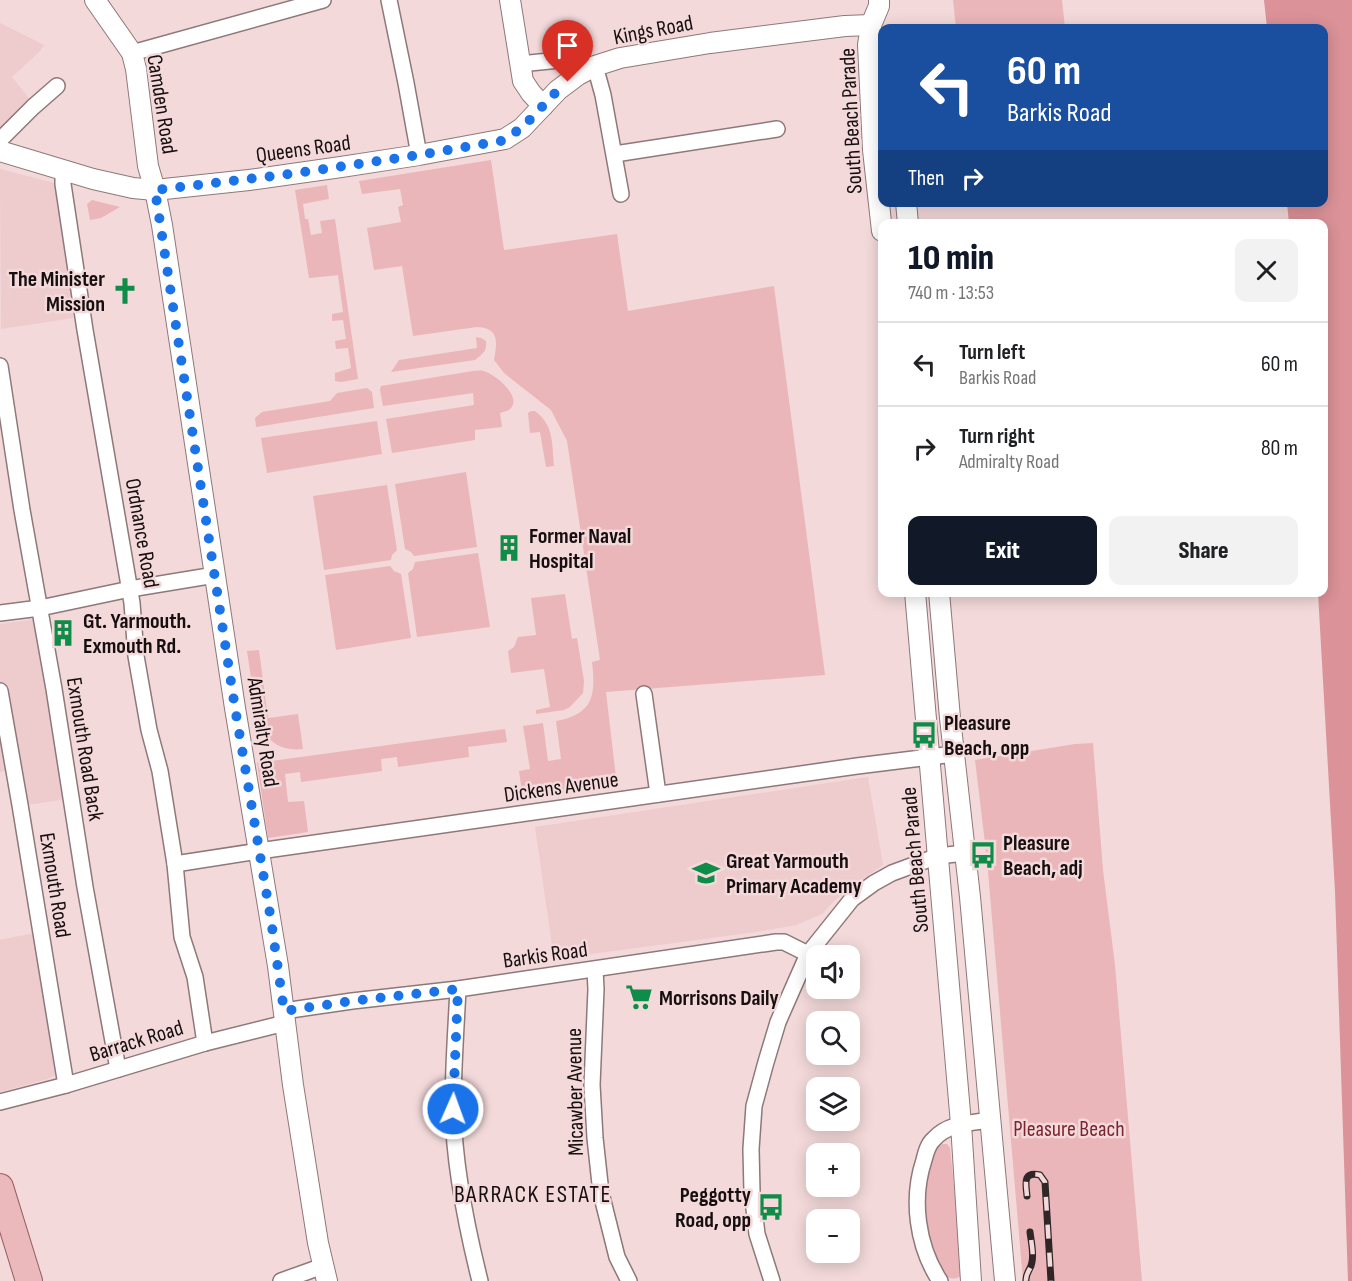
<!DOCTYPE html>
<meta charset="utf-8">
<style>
:root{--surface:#fff;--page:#f2f2f2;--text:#202124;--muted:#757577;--line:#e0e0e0;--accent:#111827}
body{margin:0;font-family:"Sofia Sans Condensed",sans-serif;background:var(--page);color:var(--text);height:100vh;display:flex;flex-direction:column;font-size:22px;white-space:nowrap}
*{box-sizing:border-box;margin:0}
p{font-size:20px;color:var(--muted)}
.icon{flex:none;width:33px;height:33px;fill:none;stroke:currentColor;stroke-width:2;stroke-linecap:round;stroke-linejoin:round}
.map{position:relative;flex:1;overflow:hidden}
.details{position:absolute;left:878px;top:219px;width:450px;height:378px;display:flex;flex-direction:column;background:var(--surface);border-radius:12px;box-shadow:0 3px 15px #0003}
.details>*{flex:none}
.hud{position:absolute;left:878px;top:24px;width:450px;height:183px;border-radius:12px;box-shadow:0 3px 15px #0003;background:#1a4fa0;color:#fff;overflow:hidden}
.fabs{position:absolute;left:806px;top:945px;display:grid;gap:12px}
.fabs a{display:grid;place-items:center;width:54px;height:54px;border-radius:12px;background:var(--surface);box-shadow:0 3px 15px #0003;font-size:30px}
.pin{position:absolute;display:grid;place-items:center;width:51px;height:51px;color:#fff;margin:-62px -26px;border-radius:50% 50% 50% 0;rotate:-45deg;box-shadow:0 0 6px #0007}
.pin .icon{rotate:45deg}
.me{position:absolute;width:66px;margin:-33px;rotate:2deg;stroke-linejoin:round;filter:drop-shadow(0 0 4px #0008)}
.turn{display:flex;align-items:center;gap:21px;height:126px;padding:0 30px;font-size:27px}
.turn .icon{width:78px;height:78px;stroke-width:2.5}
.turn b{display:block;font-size:42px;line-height:51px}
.then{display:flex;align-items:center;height:57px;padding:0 30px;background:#0003;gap:12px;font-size:22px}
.round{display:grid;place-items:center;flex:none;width:63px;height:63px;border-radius:12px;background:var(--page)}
.head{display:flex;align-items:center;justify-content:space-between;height:102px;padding:0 30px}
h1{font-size:36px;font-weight:800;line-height:45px;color:var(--accent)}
.cta{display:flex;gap:12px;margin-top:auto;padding:12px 30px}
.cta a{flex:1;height:69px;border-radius:12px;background:var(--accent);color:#fff;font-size:24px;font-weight:800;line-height:69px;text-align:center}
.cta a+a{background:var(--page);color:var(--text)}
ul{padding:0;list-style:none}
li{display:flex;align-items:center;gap:18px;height:84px;padding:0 30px;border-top:2px solid var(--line)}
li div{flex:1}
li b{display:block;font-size:22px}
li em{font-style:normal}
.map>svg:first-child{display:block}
.built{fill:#eecbcd}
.green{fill:#ebb6b9}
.water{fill:#db9298}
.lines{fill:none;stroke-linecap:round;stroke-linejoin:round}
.minor-casing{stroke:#8f7879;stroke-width:18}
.tertiary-casing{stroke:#8f7879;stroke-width:22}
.primary-casing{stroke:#975d62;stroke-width:28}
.minor{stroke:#fff;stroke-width:15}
.tertiary{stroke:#fff;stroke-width:20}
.primary{stroke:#ebb8bc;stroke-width:26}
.rail-casing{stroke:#302627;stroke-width:7}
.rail{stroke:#f3d9da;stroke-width:4.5;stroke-dasharray:14;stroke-linecap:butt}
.route{stroke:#1a73e8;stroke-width:10;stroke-dasharray:0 18}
.labels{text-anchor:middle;stroke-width:5;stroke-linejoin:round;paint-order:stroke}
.street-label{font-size:22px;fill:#160e0f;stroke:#f3d9da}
.poi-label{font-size:22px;font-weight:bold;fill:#160e0f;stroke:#f3d9da;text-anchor:start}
.park-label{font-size:22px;fill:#7b2534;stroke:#f3d9da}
.neighbourhood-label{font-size:24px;letter-spacing:1.5px;fill:#160e0f;stroke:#f3d9da}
</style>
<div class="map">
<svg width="1352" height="1281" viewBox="0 0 1352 1281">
<rect width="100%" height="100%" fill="#f3d9da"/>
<!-- built -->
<g class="built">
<path d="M0 23 44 45 40 51 12 77 28 97 37 107 0 139Z"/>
<path d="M0 169 58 184 67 241 73 318 1 329Z"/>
<path d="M36 619 67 799 27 805 9 770 0 772V624Z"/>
<path d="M868 777 883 865 858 882 835 900 822 914 796 925 756 932 554 959 535 827Z"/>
<path d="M34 933 56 1073 54 1076 47 1079 0 1092V940Z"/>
</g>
<!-- green -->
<g class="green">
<path d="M953 0H1062L1065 28H956Z"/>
<path d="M491 160 504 250 617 234 628 311 774 286 825 675 606 692 617 786 523 799 519 771 530 769 523 726 543 723 548 761 561 759 556 721C593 714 596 696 592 662L600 660 567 441 551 410 504 373 494 360C497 343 500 328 477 327L413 336 402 266 374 270 367 228 401 222 398 207 403 205 400 189 362 194 359 181Z"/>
<path d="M327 185 329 199 303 204 305 219H308L311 235 322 233 320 221 335 219 358 379 341 382 335 381V373L351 368 348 348 336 349 335 341 346 339 343 320 332 321V314L343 312 338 275H340L309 278 295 190Z"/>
<path d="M92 200 120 207 101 218 90 220 87 204Z"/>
<path d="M476 337 481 338 486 341C487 352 483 353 475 360L391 372 399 360 477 348Z"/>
<path d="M473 371C476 371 480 370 483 371 494 373 525 398 509 410 506 411 503 412 500 413L502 427 475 430V440L392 453 386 419 474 405 473 393 383 406 380 390 381 386Z"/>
<path d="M367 388 372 392 374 408 256 427 255 418 262 412 330 401 337 393Z"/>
<path d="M531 411H535C554 425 552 444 554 466L546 467 540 432 530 433 528 413Z"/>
<path d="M377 421 382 454 267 473 261 438Z"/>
<path d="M466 472 477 547 414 556 411 552 405 549 395 484Z"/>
<path d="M387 485 397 550 392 555 391 560 324 570 313 496Z"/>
<path d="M478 553 490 627 417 637 408 573 413 569 415 562Z"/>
<path d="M390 566 394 571 401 574 411 638 336 650 325 575Z"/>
<path d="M565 594 572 639 577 638 584 681 583 693 570 707 564 710 536 714V710L550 707 544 669 511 673 508 651 514 647 518 637 536 635 531 598Z"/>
<path d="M259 650 268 718 298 714 303 749C280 752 263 739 257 718L247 651Z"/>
<path d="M505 729 507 742 468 747 469 757 398 767 397 757 381 759 382 771 301 782 300 772 285 774 288 802 304 801 308 832 268 838 257 763Z"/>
<path d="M1093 743 1103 870 1115 965 1142 1281H1023L987 860 975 760 1075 744Z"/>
<path d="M942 1144H947L950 1148 963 1271C961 1279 954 1280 947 1277 932 1253 923 1221 926 1192 926 1184 929 1176 930 1168 932 1159 934 1149 942 1144Z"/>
</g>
<!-- water -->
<path class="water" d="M1264 0H1352V1281H1348L1335 891 1318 593 1323 592V224L1289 223 1287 203 1323 202V28H1267Z"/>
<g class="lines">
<defs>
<g id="minor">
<path d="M389 0 406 83 419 155"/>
<path d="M132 53 323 0"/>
<path d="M520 64 569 59H581L590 68"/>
<path d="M595 66 603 95 621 194"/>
<path d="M0 140 33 107 57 86"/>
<path d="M615 154 777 129"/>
<path d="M63 171V184L85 330 132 603 136 656 149 730 160 771 175 864 182 937 195 977 205 1043"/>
<path d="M0 366 22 510 54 689 85 887 118 1069"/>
<path d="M0 613 40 608 130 589 215 575"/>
<path d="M0 691 20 805 66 1085"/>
<path d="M644 694 658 794"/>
<path d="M175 864 259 851 857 766 954 754"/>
<path d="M595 970 596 989 592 1085 595 1138 601 1193 617 1257 629 1281"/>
<path d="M458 989C456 1029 453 1069 453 1109 454 1166 466 1225 480 1281"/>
<path d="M284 1011 352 1001 458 989 776 942H784L808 954"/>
<path d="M0 1102 66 1085 205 1043 285 1023"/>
<path d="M281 1281 323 1266"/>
<path d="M772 1281 757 1234 752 1192 751 1149 754 1106 766 1062 778 1022 808 954 852 899 874 883 892 873 938 856 965 853"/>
<path d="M940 1281C917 1246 911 1199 924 1160 926 1152 928 1144 934 1139 948 1123 971 1123 990 1120"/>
</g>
<g id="tertiary">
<path d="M95 0 132 53 136 69 148 166 155 190 162 225 235 708 278 966 293 1085 318 1243 327 1281"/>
<path d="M510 0 523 81 531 93 543 106"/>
<path d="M879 0V6L871 25 868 45 873 150 882 231"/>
<path d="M0 151 93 179 133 188 155 190 249 180 341 167 419 155 505 139 522 128 558 90 578 75 595 66 620 58 710 43 845 26 871 25"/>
<path d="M906 202 908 224"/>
<path d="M915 592 961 1124 971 1281"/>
<path d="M939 592 950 718 970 897 1005 1281"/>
</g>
<path id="primary" d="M0 1187 29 1281"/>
</defs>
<!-- minor casing -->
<use href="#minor" class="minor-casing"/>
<!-- tertiary casing -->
<use href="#tertiary" class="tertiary-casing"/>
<!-- primary casing -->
<use href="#primary" class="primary-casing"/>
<!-- minor -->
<use href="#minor" class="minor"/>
<!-- tertiary -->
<use href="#tertiary" class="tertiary"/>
<!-- primary -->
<use href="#primary" class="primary"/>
<defs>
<g id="rail">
<path d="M1027 1196C1026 1184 1022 1171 1040 1175L1045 1182 1051 1281"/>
<path d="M1026 1281C1025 1273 1031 1270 1032 1262 1034 1253 1031 1241 1030 1232"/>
</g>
</defs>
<!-- rail casing -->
<use href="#rail" class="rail-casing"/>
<!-- rail -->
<use href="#rail" class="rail"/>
</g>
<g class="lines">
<!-- route -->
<path class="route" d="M453 1109 458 989 352 1001 284 1011 271 920 235 708 155 190 290 174 419 155 501 141 522 128 558 90 568 82"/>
</g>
<!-- icons -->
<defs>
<symbol id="church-bare" viewBox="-9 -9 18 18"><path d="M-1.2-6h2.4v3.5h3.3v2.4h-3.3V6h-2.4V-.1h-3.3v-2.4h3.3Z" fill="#0f8c47" stroke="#f3d9da" stroke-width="2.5" paint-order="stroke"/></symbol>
<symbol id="building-bare" viewBox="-9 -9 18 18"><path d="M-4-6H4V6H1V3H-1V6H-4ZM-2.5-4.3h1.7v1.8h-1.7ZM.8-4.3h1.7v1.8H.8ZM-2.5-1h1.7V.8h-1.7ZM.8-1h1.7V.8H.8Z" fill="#0f8c47" stroke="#f3d9da" stroke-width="2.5" paint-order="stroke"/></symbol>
<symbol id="bus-bare" viewBox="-9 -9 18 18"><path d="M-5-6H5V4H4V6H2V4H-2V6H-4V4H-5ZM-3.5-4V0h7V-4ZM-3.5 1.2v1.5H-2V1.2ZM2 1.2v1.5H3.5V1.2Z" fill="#0f8c47" stroke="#f3d9da" stroke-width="2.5" paint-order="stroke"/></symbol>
<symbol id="school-bare" viewBox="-9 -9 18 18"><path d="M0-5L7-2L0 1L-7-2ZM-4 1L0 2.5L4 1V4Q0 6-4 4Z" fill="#0f8c47" stroke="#f3d9da" stroke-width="2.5" paint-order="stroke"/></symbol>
<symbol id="supermarket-bare" viewBox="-9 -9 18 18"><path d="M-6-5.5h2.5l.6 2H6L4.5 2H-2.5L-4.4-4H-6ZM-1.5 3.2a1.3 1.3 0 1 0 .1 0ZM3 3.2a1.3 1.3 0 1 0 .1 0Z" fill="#0f8c47" stroke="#f3d9da" stroke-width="2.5" paint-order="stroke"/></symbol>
</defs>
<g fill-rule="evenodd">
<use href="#church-bare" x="106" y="272" width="38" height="38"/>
<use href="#building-bare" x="490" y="529" width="38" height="38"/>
<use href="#building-bare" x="44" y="614" width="38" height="38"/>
<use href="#bus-bare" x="905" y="716" width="38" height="38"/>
<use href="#bus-bare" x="964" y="836" width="38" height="38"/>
<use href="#school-bare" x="687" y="854" width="38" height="38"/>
<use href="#supermarket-bare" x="620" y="978" width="38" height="38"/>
<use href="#bus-bare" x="752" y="1188" width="38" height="38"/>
</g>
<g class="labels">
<!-- street labels -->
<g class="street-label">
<text transform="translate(653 29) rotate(-11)" y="8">Kings Road</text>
<text transform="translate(163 104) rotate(81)" y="8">Camden Road</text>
<text transform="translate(850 121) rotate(-93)" y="8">South Beach Parade</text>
<text transform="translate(303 148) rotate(-8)" y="8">Queens Road</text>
<text transform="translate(143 533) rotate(80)" y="8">Ordnance Road</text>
<text transform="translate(264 732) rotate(81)" y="8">Admiralty Road</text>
<text transform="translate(86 749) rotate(81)" y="8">Exmouth Road Back</text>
<text transform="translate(561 786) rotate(-8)" y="8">Dickens Avenue</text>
<text transform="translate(914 860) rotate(-95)" y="8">South Beach Parade</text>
<text transform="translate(56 885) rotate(81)" y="8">Exmouth Road</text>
<text transform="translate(545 954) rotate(-8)" y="8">Barkis Road</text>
<text transform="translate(136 1040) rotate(-17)" y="8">Barrack Road</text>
<text transform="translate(574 1092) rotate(-91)" y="8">Micawber Avenue</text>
</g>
<!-- poi labels -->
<g class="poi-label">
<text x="105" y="286" text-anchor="end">The Minister<tspan x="105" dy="25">Mission</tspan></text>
<text x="529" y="543">Former Naval<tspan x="529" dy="25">Hospital</tspan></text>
<text x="83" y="628">Gt. Yarmouth.<tspan x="83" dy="25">Exmouth Rd.</tspan></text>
<text x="944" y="730">Pleasure<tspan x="944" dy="25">Beach, opp</tspan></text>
<text x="1003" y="850">Pleasure<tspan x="1003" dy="25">Beach, adj</tspan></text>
<text x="726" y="868">Great Yarmouth<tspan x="726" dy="25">Primary Academy</tspan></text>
<text x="659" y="1005">Morrisons Daily</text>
<text x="751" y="1202" text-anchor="end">Peggotty<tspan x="751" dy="25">Road, opp</tspan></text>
</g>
<!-- park labels -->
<g class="park-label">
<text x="1069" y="1136">Pleasure Beach</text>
</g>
<!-- neighbourhood labels -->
<g class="neighbourhood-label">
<text x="533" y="1202">BARRACK ESTATE</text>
</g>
</g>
</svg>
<div class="fabs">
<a><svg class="icon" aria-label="sound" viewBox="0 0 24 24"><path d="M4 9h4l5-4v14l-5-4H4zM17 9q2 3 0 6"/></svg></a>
<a><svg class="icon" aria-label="search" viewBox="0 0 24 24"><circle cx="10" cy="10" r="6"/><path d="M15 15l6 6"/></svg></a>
<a><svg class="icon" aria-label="layers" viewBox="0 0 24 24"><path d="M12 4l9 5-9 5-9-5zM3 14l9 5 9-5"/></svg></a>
<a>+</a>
<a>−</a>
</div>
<div class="pin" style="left:568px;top:82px;background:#d93025"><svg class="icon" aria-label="arrive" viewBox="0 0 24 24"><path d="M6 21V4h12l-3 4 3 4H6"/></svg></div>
<svg class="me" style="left:453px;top:1109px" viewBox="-20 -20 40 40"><circle r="17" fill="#1a73e8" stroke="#fff" stroke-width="3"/><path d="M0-11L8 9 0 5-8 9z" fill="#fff"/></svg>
<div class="hud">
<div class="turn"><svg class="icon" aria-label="left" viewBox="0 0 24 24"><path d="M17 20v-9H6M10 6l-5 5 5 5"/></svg><div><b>60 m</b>Barkis Road</div></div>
<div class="then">Then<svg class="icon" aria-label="right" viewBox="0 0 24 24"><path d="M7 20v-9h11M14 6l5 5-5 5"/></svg></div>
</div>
<section class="details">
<div class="head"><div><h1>10 min</h1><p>740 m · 13:53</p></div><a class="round"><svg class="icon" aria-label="close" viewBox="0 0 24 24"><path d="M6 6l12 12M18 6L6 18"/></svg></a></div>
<ul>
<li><svg class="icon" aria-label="left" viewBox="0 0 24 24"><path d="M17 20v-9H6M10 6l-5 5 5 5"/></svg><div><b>Turn left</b><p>Barkis Road</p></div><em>60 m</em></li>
<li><svg class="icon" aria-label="right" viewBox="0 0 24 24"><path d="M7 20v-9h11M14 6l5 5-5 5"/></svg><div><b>Turn right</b><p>Admiralty Road</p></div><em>80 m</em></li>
</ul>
<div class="cta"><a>Exit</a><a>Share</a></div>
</section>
</div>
